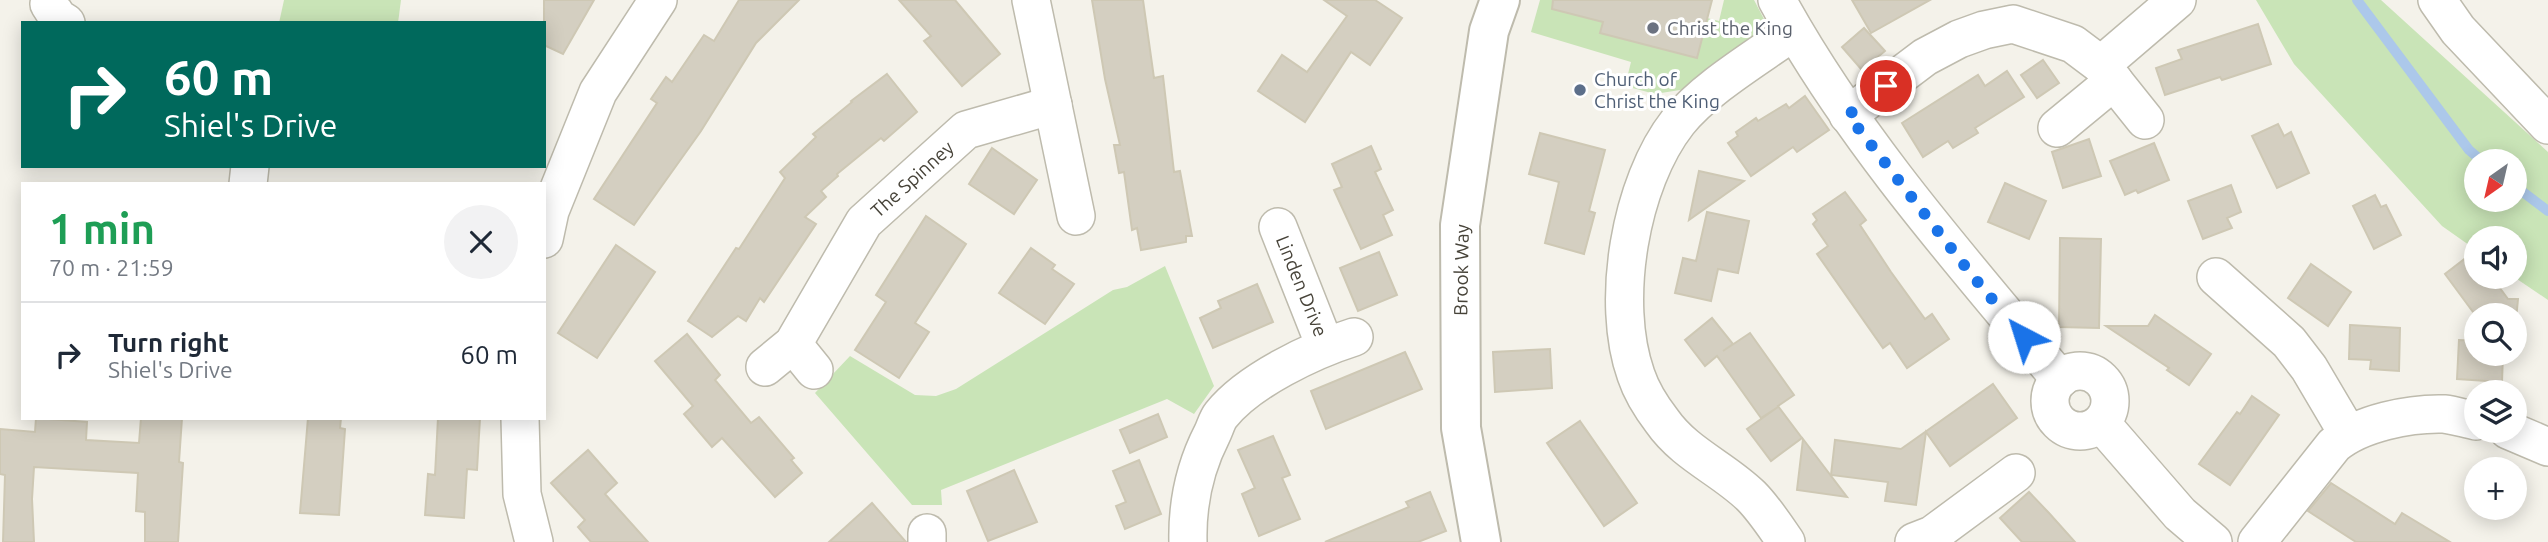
<!DOCTYPE html>
<meta charset="utf-8">
<style>
:root{--surface:#fff;--page:#f2f2f3;--text:#1f2937;--muted:#747a83;--line:#e0e1e3}
body{margin:0;font-family:Ubuntu,sans-serif;background:var(--page);color:var(--text);height:100vh;display:flex;flex-direction:column;font-size:26px;white-space:nowrap}
*{box-sizing:border-box;margin:0}
p{font-size:23px;color:var(--muted)}
.icon{flex:none;width:38px;height:38px;fill:none;stroke:currentColor;stroke-width:2;stroke-linecap:round;stroke-linejoin:round}
.map{position:relative;flex:1;overflow:hidden}
.side{position:absolute;left:21px;top:182px;width:525px;height:238px;display:flex;flex-direction:column;background:var(--surface);border-radius:0px;box-shadow:0 4px 18px #0003}
.side>*{flex:none}
.banner{position:absolute;left:21px;top:21px;width:525px;height:147px;border-radius:0px;box-shadow:0 4px 18px #0003;background:#00695c;color:#fff;overflow:hidden}
.needle{width:46px;rotate:214deg}
.buttons{position:absolute;left:2464px;top:149px;display:grid;gap:14px}
.buttons a{display:grid;place-items:center;width:63px;height:63px;border-radius:50%;background:var(--surface);box-shadow:0 4px 18px #0003;font-size:35px}
.pin{position:absolute;display:grid;place-items:center;width:60px;height:60px;color:#fff;margin:-30px;border:4px solid #fff;border-radius:50%;box-shadow:0 2px 7px #0007}
.me{position:absolute;width:77px;margin:-38px;rotate:320deg;stroke-linejoin:round;filter:drop-shadow(0 0 5px #0008)}
.turn{display:flex;align-items:center;gap:24px;height:147px;padding:0 28px;font-size:32px}
.turn .icon{width:91px;height:91px;stroke-width:2.5}
.turn b{display:block;font-size:49px;line-height:60px}
.round{display:grid;place-items:center;flex:none;width:74px;height:74px;border-radius:37px;background:var(--page)}
.head{display:flex;align-items:center;justify-content:space-between;height:119px;padding:0 28px}
h1{font-size:42px;font-weight:600;line-height:52px;color:#1e9e55}
ul{padding:0;list-style:none}
li{display:flex;align-items:center;gap:21px;height:105px;padding:0 28px;border-top:2px solid var(--line)}
li div{flex:1}
li b{display:block;font-size:26px}
li em{font-style:normal}
.map>svg:first-child{display:block}
.green{fill:#c9e4b7;fill-rule:evenodd}
.lines{fill:none;stroke-linecap:round;stroke-linejoin:round}
.stream{stroke:#acc8ea;stroke-width:10}
.building{fill:#d4cfc1;stroke:#cec8b4;stroke-width:2}
.minor-casing{stroke:#bebbad;stroke-width:40}
.tertiary-casing{stroke:#bebbad;stroke-width:42}
.minor{stroke:#fff;stroke-width:37}
.tertiary{stroke:#fff;stroke-width:38}
.route{stroke:#1a73e8;stroke-width:12;stroke-dasharray:0 21.6}
.worship-dot{fill:#6b7280;stroke:#fff;stroke-width:2.5}
.service-dot{fill:#5c6f8a;stroke:#fff;stroke-width:2.5}
.labels{text-anchor:middle;stroke-width:6;stroke-linejoin:round;paint-order:stroke}
.worship-label{font-size:19px;fill:#5b616d;stroke:#fff;text-anchor:start}
.service-label{font-size:19px;fill:#4e5e75;stroke:#fff;text-anchor:start}
.street-label{font-size:19px;fill:#474339;stroke:#fff}
</style>
<div class="map">
<svg width="2548" height="542" viewBox="0 0 2548 542">
<rect width="100%" height="100%" fill="#f4f2ea"/>
<!-- green -->
<g class="green">
<path d="M284 0H401L398 23H279Z"/>
<path d="M1540 0H1570L1603 22 1601 33 1697 58 1707 18 1719 21 1724 0H1754L1765 21 1746 49 1686 89 1655 94 1625 86 1631 62 1531 32Z"/>
<path d="M2256 0H2381L2548 152V300L2514 277 2515 238H2476V250L2442 226 2294 64ZM2476 161H2515V200H2476Z"/>
<path d="M1165 266 1214 386 1194 414 1167 399 941 490 942 505H912L815 393 850 356 915 395 936 396 956 389 1113 290 1127 287Z"/>
</g>
<g class="lines">
<!-- stream -->
<g class="stream">
<path d="M2357 0 2469 150 2482 161"/>
<path d="M2515 186 2548 211"/>
</g>
</g>
<!-- building -->
<g class="building">
<path d="M544 0H594L563 54 544 45Z"/>
<path d="M739 0H799L756 43 701 131 634 225 594 199 657 103 651 99 666 77 672 82 704 35 714 41Z"/>
<path d="M899 0H955L1000 54 962 86 924 41 931 36Z"/>
<path d="M1092 0H1143L1154 78 1163 76 1174 172 1180 171 1192 236H1186V242L1141 250 1137 228 1132 230 1124 172 1119 173 1114 145H1120L1105 79Z"/>
<path d="M1324 0H1375L1402 18 1370 65 1351 52 1305 122 1258 91 1282 55 1307 72 1347 16Z"/>
<path d="M1553 0H1712L1697 58 1600 33 1603 22 1552 9Z"/>
<path d="M1852 0H1930L1871 33Z"/>
<path d="M2258 24 2271 64 2222 80 2220 77 2165 95 2156 68 2182 59 2178 50Z"/>
<path d="M1864 28 1885 51 1862 70 1842 47Z"/>
<path d="M2043 60 2059 83 2037 98 2021 75Z"/>
<path d="M2007 71 2024 97 1975 128 1978 133 1953 148 1948 141 1923 157 1902 123 1978 75 1985 86Z"/>
<path d="M887 74 917 112 884 141 881 138 837 174 838 176 821 191 826 197 805 217 816 224 764 302 760 298 746 321 738 316 712 337 688 321 736 248 739 249 785 178 780 172 816 137 813 134 852 102 851 101Z"/>
<path d="M1805 96 1829 130 1797 152 1793 147 1751 176 1728 143 1738 136 1736 132 1756 118 1758 121 1786 104 1789 108Z"/>
<path d="M2278 124 2284 136 2291 132 2309 173 2277 188 2252 136Z"/>
<path d="M1540 133 1605 150 1589 211 1595 213 1584 254 1545 243 1559 182 1529 174Z"/>
<path d="M2089 139 2101 176 2063 188 2052 152Z"/>
<path d="M2154 143 2169 180 2138 193 2136 190 2125 195 2110 161Z"/>
<path d="M1371 146 1381 169 1375 172 1393 210 1383 215 1392 235 1361 249 1334 190 1342 187 1332 164Z"/>
<path d="M992 148 1037 180 1014 214 969 184Z"/>
<path d="M1699 171 1744 181 1689 220Z"/>
<path d="M2005 183 2046 201 2029 239 1988 222Z"/>
<path d="M2231 185 2241 212 2227 218 2232 228 2203 239 2188 201Z"/>
<path d="M1845 192 1866 220 1860 225 1891 272 1925 319 1932 314 1949 339 1907 368 1890 343 1883 348 1817 254 1828 246 1813 224 1817 220 1813 214Z"/>
<path d="M2375 195 2381 207 2386 205 2401 235 2374 249 2353 206Z"/>
<path d="M1707 212 1749 221 1738 273 1718 269 1711 301 1675 293 1683 258 1696 261Z"/>
<path d="M926 216 966 244 915 323 929 332 899 378 855 350 886 302 876 295Z"/>
<path d="M2060 238 2101 239 2099 328 2059 327Z"/>
<path d="M616 245 655 272 597 358 558 333Z"/>
<path d="M1031 248 1055 265 1052 269 1074 284 1045 324 999 293Z"/>
<path d="M2476 250V276H2491L2508 299H2518L2515 330V315L2476 316 2445 274Z"/>
<path d="M1379 252 1397 295 1358 311 1340 268Z"/>
<path d="M2311 264 2351 292 2328 326 2288 298Z"/>
<path d="M1257 284 1273 322 1213 348 1200 318 1221 308 1218 301Z"/>
<path d="M2155 315 2211 354 2189 385 2167 370 2169 368 2106 326H2148Z"/>
<path d="M1712 318 1733 344 1723 351 1750 333 1794 395 1778 406 1802 438 1771 461 1747 429 1778 407 1761 418 1717 356 1705 366 1685 340Z"/>
<path d="M2350 325 2400 328 2399 371 2370 369 2371 360 2349 359Z"/>
<path d="M687 334 720 375 715 380 751 423 759 417 794 458 791 460 802 473 775 497 722 438 712 447 684 414 693 406 655 361Z"/>
<path d="M2459 340 2476 341V354H2503L2502 382 2457 379Z"/>
<path d="M1550 349 1552 388 1495 392 1493 352Z"/>
<path d="M1405 352 1422 389 1326 429 1311 391Z"/>
<path d="M1993 384 2017 418 1950 466 1926 432 1916 505 1885 501 1888 482 1831 475 1835 440 1901 449Z"/>
<path d="M2252 396 2279 415 2230 485 2199 464 2237 412 2240 414Z"/>
<path d="M1158 414 1167 437 1130 453 1120 430Z"/>
<path d="M36 418 87 422 86 440 139 443 141 418H182L179 462 183 463 178 542H145V512L136 511 138 473 34 467 32 499 34 542H3L5 475 0 474V429L35 432Z"/>
<path d="M308 418H341L340 428 345 429 339 515 300 513Z"/>
<path d="M438 418H480L477 470 467 469 464 518 425 515 428 474 435 475Z"/>
<path d="M1580 421 1637 503 1604 526 1547 443Z"/>
<path d="M1273 436 1290 475 1282 478 1300 519 1259 536 1242 494 1255 488 1238 450Z"/>
<path d="M1803 439 1847 497 1797 490Z"/>
<path d="M588 450 617 483 605 494 648 542H591L578 527 585 520 551 483Z"/>
<path d="M1139 460 1161 514 1125 529 1116 506 1126 502 1113 471Z"/>
<path d="M1014 470 1037 522 988 541 967 491Z"/>
<path d="M2331 483 2395 524 2402 513 2450 542H2356L2308 511Z"/>
<path d="M1430 492 1446 531 1418 542H1325L1409 507 1406 502Z"/>
<path d="M2029 492 2049 513 2075 542H2022L2000 518Z"/>
<path d="M872 503 906 542H829Z"/>
</g>
<g class="lines">
<defs>
<g id="minor">
<path d="M50 0 49 4 58 18 66 23"/>
<path d="M1031 0 1076 216"/>
<path d="M1777 0C1851 136 1961 261 2060 379"/>
<path d="M2437 0 2458 30 2548 125"/>
<path d="M2101 65 2177 0"/>
<path d="M1848 115 1925 57 1959 39 1984 30 2013 24 2073 44 2101 65 2145 120"/>
<path d="M2057 128 2114 81"/>
<path d="M248 184 250 166"/>
<path d="M1278 227 1325 346"/>
<path d="M544 239 550 211 598 92 658 0"/>
<path d="M2216 277 2289 342 2309 368 2348 434"/>
<path d="M793 344 814 370"/>
<path d="M765 367 793 344 864 222 966 130 1053 105"/>
<circle cx="2080" cy="401" r="30"/>
<path d="M520 418 522 494 534 542"/>
<path d="M2101 423 2180 514 2213 542"/>
<path d="M2508 430 2548 447"/>
<path d="M927 542V533"/>
<path d="M1188 542C1187 503 1194 469 1212 434 1215 428 1217 420 1221 415 1249 380 1313 350 1354 337"/>
<path d="M1786 542C1775 526 1764 509 1751 496 1722 468 1685 454 1662 421 1652 408 1641 390 1636 375 1610 302 1630 183 1678 122 1705 88 1758 57 1794 31"/>
<path d="M1914 542 1932 535 2016 473"/>
<path d="M2257 542 2334 445C2360 423 2410 413 2444 414 2454 415 2466 419 2476 421"/>
</g>
<path id="tertiary" d="M1481 542 1461 428 1460 225 1489 31 1500 0"/>
</defs>
<!-- minor casing -->
<use href="#minor" class="minor-casing"/>
<!-- tertiary casing -->
<use href="#tertiary" class="tertiary-casing"/>
<!-- minor -->
<use href="#minor" class="minor"/>
<!-- tertiary -->
<use href="#tertiary" class="tertiary"/>
</g>
<g class="lines">
<!-- route -->
<path class="route" d="M1886 86 1848 115 1971 274 2024 337"/>
</g>
<!-- markers -->
<circle class="worship-dot" cx="1653" cy="28" r="7"/>
<circle class="service-dot" cx="1580" cy="90" r="7"/>
<g class="labels">
<!-- worship labels -->
<g class="worship-label">
<text x="1667" y="35">Christ the King</text>
</g>
<!-- service labels -->
<g class="service-label">
<text x="1594" y="86">Church of<tspan x="1594" dy="22">Christ the King</tspan></text>
</g>
<!-- street labels -->
<g class="street-label">
<text transform="translate(912 179) rotate(-42)" y="7">The Spinney</text>
<text transform="translate(1461 270) rotate(-89)" y="7">Brook Way</text>
<text transform="translate(1302 286) rotate(68)" y="7">Linden Drive</text>
</g>
</g>
</svg>
<div class="buttons">
<a><svg class="needle" viewBox="-14 -14 28 28"><path d="M0-13l5 13h-10z" fill="#e53935"/><path d="M0 13l5-13h-10z" fill="#747a83"/></svg></a>
<a><svg class="icon" aria-label="sound" viewBox="0 0 24 24"><path d="M4 9h4l5-4v14l-5-4H4zM17 9q2 3 0 6"/></svg></a>
<a><svg class="icon" aria-label="search" viewBox="0 0 24 24"><circle cx="10" cy="10" r="6"/><path d="M15 15l6 6"/></svg></a>
<a><svg class="icon" aria-label="layers" viewBox="0 0 24 24"><path d="M12 4l9 5-9 5-9-5zM3 14l9 5 9-5"/></svg></a>
<a>+</a>
</div>
<div class="pin" style="left:1886px;top:86px;background:#d93025"><svg class="icon" aria-label="arrive" viewBox="0 0 24 24"><path d="M6 21V4h12l-3 4 3 4H6"/></svg></div>
<svg class="me" style="left:2024px;top:337px" viewBox="-20 -20 40 40"><circle r="19" fill="#fff"/><path d="M0-13L10 11 0 6-10 11z" fill="#1a73e8"/></svg>
<div class="banner">
<div class="turn"><svg class="icon" aria-label="right" viewBox="0 0 24 24"><path d="M7 20v-9h11M14 6l5 5-5 5"/></svg><div><b>60 m</b>Shiel's Drive</div></div>
</div>
<section class="side">
<div class="head"><div><h1>1 min</h1><p>70 m · 21:59</p></div><a class="round"><svg class="icon" aria-label="close" viewBox="0 0 24 24"><path d="M6 6l12 12M18 6L6 18"/></svg></a></div>
<ul>
<li><svg class="icon" aria-label="right" viewBox="0 0 24 24"><path d="M7 20v-9h11M14 6l5 5-5 5"/></svg><div><b>Turn right</b><p>Shiel's Drive</p></div><em>60 m</em></li>
</ul>
</section>
</div>
